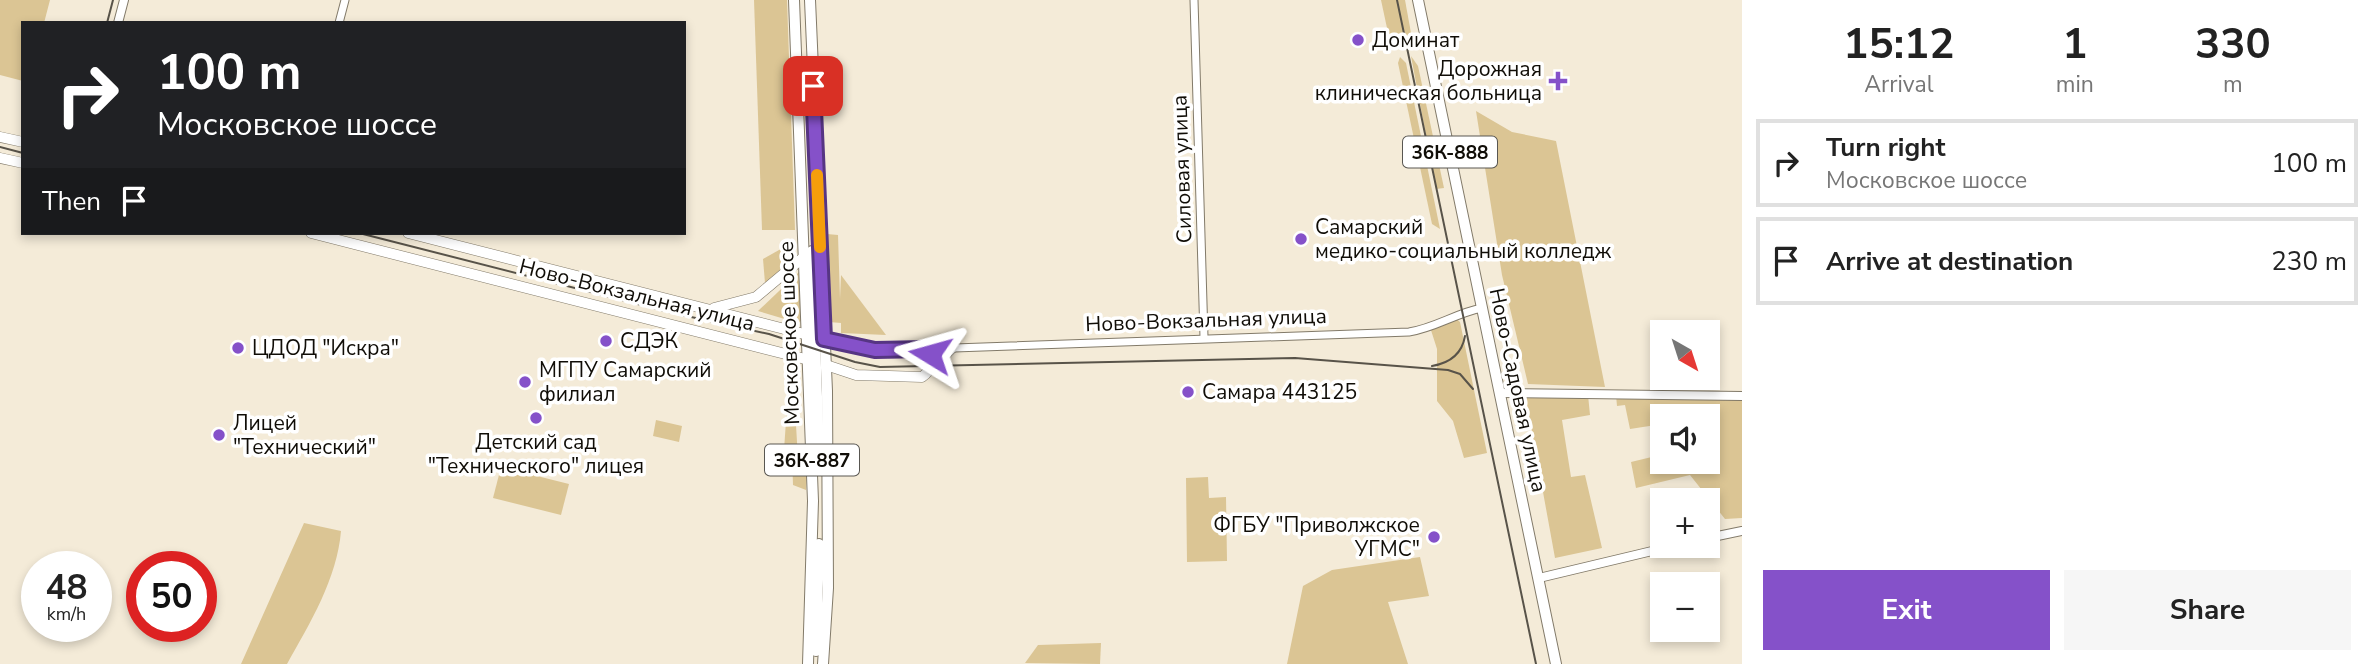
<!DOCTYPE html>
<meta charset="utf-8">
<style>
:root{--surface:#fff;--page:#f6f6f6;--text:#222;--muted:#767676;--line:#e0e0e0;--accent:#8551c9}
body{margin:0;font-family:"Nunito Sans",sans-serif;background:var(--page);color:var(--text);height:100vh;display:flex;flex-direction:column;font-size:26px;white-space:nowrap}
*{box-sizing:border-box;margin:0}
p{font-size:23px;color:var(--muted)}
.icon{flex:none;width:38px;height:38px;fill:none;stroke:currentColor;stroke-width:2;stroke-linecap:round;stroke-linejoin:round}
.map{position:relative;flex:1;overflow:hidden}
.drawer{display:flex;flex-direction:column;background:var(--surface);width:630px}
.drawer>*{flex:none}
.banner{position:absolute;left:21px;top:21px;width:665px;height:214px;border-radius:0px;box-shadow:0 4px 10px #0003;background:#202124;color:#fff;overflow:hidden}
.needle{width:46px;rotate:141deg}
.tools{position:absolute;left:1650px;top:320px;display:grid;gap:14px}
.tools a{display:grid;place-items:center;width:70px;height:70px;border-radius:0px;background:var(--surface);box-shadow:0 4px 10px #0003;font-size:35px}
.speed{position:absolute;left:21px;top:551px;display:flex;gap:14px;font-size:35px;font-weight:700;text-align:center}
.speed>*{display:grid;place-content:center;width:91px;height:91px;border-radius:50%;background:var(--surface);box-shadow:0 4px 10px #0003;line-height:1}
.speed small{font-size:18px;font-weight:400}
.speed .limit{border:10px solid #d22;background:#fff;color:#111}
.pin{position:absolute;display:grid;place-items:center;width:60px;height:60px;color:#fff;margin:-30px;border-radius:14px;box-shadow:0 4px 10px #0006}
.me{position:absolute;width:77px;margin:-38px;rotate:278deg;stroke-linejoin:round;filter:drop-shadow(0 0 5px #0008)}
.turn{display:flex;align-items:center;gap:24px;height:147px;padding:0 21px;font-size:32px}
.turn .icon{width:91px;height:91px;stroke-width:2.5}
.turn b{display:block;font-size:49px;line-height:60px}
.then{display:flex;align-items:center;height:66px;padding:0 21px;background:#0003;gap:14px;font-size:26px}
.eta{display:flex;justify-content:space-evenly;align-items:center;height:119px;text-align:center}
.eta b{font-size:42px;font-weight:700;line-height:49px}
.primary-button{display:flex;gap:14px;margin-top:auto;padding:14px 21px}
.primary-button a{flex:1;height:80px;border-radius:0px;background:var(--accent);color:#fff;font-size:28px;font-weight:700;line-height:80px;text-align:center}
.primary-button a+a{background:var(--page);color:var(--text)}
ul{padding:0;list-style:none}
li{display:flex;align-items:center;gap:21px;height:88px;margin:0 14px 10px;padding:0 7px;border:4px solid var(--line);border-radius:0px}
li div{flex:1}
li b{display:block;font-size:26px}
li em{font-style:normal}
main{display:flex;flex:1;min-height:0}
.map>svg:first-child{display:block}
.green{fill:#dbc594;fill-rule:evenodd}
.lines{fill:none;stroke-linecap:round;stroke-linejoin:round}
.minor-casing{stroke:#827a69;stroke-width:9}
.tertiary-casing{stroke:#827a69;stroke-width:10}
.secondary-casing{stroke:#827a69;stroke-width:11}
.primary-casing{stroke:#827a69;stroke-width:12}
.minor{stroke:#fff;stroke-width:7}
.tertiary{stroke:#fff;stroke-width:8}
.secondary{stroke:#fff;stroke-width:10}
.primary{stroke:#fff;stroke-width:10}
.tram{stroke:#585349;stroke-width:2}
.route-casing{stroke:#563583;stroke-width:18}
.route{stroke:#8551c9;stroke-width:12}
.slow{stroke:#f59e0b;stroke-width:12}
.poi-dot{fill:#8551c9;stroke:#fff;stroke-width:2.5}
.labels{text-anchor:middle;stroke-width:7;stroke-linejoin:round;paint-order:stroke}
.shield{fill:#fff;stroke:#585651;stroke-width:2}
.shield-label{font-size:19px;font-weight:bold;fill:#100d07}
.poi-label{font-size:21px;fill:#100d07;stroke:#fff;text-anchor:start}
.street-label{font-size:21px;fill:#100d07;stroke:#fff}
</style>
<main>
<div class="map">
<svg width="1742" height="664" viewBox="0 0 1742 664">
<rect width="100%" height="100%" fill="#f4ebd8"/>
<!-- green -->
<g class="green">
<path d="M0 0H50L44 23H23V81L0 75Z"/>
<path d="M754 0H787L795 230H762Z"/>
<path d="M1381 0H1405L1411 33 1408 39 1390 42Z"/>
<path d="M1411 56 1418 66 1444 188 1436 189Z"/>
<path d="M1400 57 1406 63 1440 229 1432 224 1398 63Z"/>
<path d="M1476 111 1512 132 1556 141 1605 387 1528 384 1502 275Z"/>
<path d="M827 234 838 235 840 299 841 275 886 335 841 333V323L829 322Z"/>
<path d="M795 241 792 260 765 283 763 259Z"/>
<path d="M799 272 802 320 798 323 758 311Z"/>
<path d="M1453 316 1460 322 1487 453 1464 458 1453 421 1437 401V349L1430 327Z"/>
<path d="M794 391 798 459 807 468 806 490 793 485 792 453 784 450 788 392Z"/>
<path d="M1525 393 1588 395 1590 415 1562 420 1571 477 1585 475 1602 548 1555 558Z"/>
<path d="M1616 395 1742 396V518L1725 519 1690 475 1636 488 1631 462 1660 455 1656 425 1630 429 1625 405 1617 406ZM1662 416H1708V462H1662Z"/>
<path d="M656 420 682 426 679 442 653 436Z"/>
<path d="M501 467 569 484 561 515 493 498Z"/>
<path d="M1208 477 1209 498 1226 497 1227 561 1187 562 1186 478Z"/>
<path d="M304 523 341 531C337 579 310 623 287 664H241Z"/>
<path d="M1420 557 1429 596 1388 602 1408 664H1287L1303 586 1332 570Z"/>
<path d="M1101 643 1100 664 1025 663 1038 645Z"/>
</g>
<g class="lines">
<defs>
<g id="minor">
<path d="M1194 0 1204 337"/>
<path d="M339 23 345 0"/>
<path d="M926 349 1409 332C1435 328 1456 313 1482 308"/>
</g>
<g id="tertiary">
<path d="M118 23 124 0"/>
<path d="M1500 393 1742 396"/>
<path d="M1708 538 1742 531"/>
<path d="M1539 578 1673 546"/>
</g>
<g id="secondary">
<path d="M0 137 23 142"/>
<path d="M0 158 23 163"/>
<path d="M311 233 809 360"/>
<path d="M408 233 808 335"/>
<path d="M714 308 756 297 805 256"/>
<path d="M824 339 875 350 926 349C934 359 932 370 922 377L856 375 826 365"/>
<path d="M930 369 952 348"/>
</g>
<g id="primary">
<path d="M794 0 813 501 808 664"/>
<path d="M810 0 827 391 828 588 823 664"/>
<path d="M1418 0 1556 664"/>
<path d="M812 251 819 455"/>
<path d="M816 651 819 544"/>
</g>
</defs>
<!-- minor casing -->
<use href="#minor" class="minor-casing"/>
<!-- tertiary casing -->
<use href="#tertiary" class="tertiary-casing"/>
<!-- secondary casing -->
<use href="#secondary" class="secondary-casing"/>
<!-- primary casing -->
<use href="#primary" class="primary-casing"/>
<!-- minor -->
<use href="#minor" class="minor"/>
<!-- tertiary -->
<use href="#tertiary" class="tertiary"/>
<!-- secondary -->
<use href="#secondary" class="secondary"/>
<!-- primary -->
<use href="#primary" class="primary"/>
<!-- tram -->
<g class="tram">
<path d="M1397 0 1536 664"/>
<path d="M107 23 113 0"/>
<path d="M0 147 23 153"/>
<path d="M359 233 673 313 769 334 855 362 880 367 1295 358 1448 370 1460 374 1473 389"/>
<path d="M1432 366C1450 363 1462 354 1465 336"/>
</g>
</g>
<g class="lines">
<defs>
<path id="route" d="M813 86 824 339 875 350 926 349 930 354"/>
</defs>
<!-- route casing -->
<use href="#route" class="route-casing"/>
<!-- route -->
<use href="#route" class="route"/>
<!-- slow -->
<path class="slow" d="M817 175 820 247"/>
</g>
<!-- markers -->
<g class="poi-dot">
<circle cx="1358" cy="40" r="7"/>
<path d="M1554.5 70.5h7v7h7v7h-7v7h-7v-7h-7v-7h7z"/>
<circle cx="1301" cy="239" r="7"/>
<circle cx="606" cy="341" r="7"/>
<circle cx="238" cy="348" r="7"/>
<circle cx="525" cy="382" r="7"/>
<circle cx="1188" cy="392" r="7"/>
<circle cx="536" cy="418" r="7"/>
<circle cx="219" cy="435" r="7"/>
<circle cx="1434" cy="537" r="7"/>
</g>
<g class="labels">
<!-- shield labels -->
<g class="shield">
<rect x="1403" y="136.5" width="94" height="31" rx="5"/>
<rect x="765" y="444.5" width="94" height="31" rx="5"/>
</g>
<g class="shield-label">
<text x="1450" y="159">36К-888</text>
<text x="812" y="467">36К-887</text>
</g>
<!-- poi labels -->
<g class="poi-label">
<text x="1372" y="47">Доминат</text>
<text x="1542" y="76" text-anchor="end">Дорожная<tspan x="1542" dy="24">клиническая больница</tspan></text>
<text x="1315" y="234">Самарский<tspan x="1315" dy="24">медико-социальный колледж</tspan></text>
<text x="620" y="348">СДЭК</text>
<text x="252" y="355">ЦДОД "Искра"</text>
<text x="539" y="377">МГПУ Самарский<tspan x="539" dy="24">филиал</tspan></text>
<text x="1202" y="399">Самара 443125</text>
<text x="233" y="430">Лицей<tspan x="233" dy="24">"Технический"</tspan></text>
<text x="536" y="449" text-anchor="middle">Детский сад<tspan x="536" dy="24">"Технического" лицея</tspan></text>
<text x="1420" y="532" text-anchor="end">ФГБУ "Приволжское<tspan x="1420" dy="24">УГМС"</tspan></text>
</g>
<!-- street labels -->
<g class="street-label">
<text transform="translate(1182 169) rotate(-92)" y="7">Силовая улица</text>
<text transform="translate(637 295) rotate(14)" y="7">Ново-Вокзальная улица</text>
<text transform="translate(1206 320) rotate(-2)" y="7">Ново-Вокзальная улица</text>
<text transform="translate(789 333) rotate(-92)" y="7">Московское шоссе</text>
<text transform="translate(1518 390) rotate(78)" y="7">Ново-Садовая улица</text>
</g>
</g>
</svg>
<div class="tools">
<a><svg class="needle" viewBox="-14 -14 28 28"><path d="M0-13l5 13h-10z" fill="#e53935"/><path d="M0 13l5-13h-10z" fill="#767676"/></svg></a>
<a><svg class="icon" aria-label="sound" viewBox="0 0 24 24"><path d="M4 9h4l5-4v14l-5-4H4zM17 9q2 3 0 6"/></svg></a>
<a>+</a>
<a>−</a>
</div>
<div class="speed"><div>48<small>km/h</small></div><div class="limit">50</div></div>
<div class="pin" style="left:813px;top:86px;background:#d93025"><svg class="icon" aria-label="arrive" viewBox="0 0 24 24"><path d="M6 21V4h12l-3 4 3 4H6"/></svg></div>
<svg class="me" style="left:930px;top:354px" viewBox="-20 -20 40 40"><path d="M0-17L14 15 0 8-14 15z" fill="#8551c9" stroke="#fff" stroke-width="4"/></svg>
<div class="banner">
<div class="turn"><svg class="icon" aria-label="right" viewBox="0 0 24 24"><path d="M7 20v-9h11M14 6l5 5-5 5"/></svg><div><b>100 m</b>Московское шоссе</div></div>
<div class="then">Then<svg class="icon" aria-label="arrive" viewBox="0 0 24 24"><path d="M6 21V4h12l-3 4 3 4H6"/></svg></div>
</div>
</div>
<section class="drawer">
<div class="eta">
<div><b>15:12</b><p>Arrival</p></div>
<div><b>1</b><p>min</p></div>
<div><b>330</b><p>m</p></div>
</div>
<ul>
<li><svg class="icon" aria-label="right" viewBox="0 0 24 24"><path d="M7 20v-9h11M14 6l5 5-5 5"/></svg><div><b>Turn right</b><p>Московское шоссе</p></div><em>100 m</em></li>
<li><svg class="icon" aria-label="arrive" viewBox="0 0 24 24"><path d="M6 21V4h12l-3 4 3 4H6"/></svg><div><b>Arrive at destination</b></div><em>230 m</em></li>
</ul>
<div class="primary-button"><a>Exit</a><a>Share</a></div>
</section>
</main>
